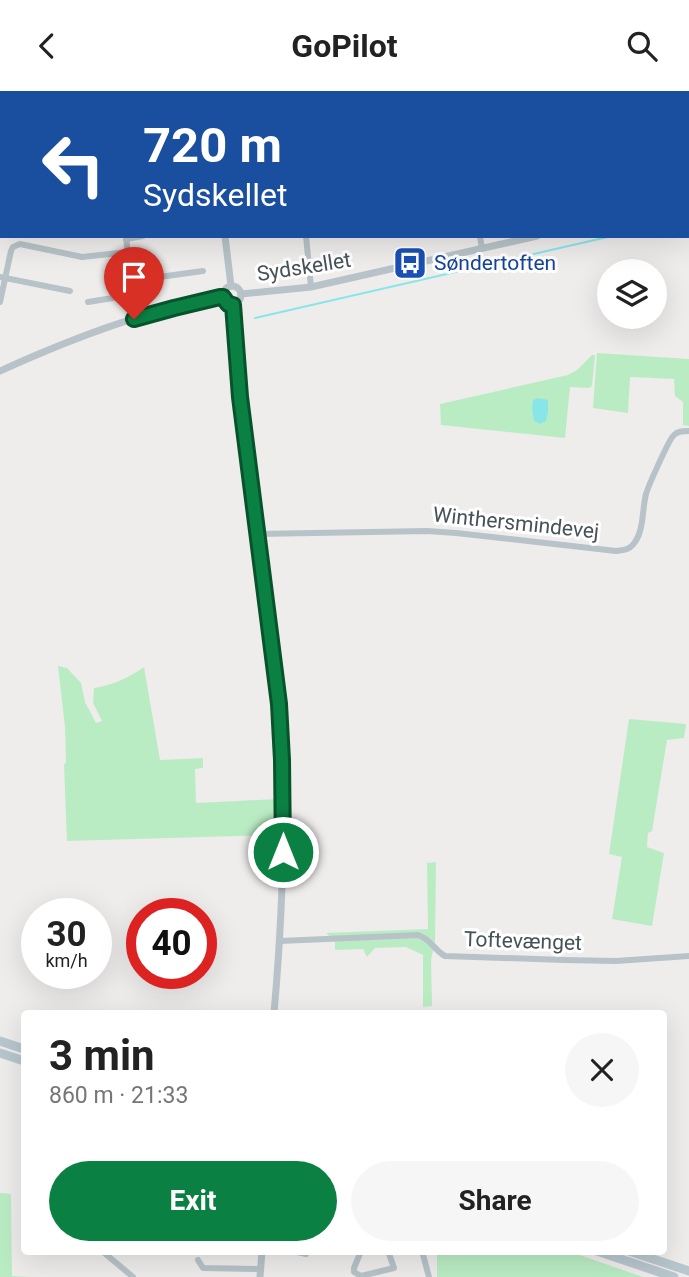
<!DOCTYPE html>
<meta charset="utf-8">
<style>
:root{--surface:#fff;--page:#f6f6f6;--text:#222;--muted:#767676;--accent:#0b8043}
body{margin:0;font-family:Roboto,sans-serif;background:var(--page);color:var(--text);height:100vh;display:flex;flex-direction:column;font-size:26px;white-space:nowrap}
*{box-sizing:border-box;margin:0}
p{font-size:23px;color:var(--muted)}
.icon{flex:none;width:38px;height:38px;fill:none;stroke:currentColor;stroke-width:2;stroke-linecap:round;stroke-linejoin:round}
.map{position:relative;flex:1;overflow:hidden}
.sheet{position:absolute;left:21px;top:919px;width:646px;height:245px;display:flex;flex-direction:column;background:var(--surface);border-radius:7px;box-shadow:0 7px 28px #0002}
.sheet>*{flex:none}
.top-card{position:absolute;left:0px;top:0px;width:690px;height:147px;box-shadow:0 7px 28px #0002;background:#1a4fa0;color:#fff;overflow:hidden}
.controls{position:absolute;left:597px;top:168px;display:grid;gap:14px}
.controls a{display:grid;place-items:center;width:70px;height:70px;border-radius:50%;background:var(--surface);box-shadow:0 7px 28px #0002;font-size:35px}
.speed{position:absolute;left:21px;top:807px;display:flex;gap:14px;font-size:35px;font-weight:700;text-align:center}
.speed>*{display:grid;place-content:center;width:91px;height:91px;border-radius:50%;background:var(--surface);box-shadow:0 7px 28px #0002;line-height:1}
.speed small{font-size:18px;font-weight:400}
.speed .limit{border:10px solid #d22;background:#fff;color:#111}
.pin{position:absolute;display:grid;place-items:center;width:60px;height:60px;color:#fff;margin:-72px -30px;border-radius:50% 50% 50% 0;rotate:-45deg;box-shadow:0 0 7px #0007}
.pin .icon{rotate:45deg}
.me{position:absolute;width:77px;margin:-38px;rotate:0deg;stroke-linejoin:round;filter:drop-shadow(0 0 5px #0008)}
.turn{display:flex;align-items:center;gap:24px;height:147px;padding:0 28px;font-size:32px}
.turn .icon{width:91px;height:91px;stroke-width:2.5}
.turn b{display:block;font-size:49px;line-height:60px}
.round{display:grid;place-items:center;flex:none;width:74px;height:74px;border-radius:37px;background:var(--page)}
.head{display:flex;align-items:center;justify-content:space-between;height:119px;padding:0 28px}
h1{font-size:42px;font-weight:700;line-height:52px}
.cta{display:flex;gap:14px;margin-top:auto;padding:14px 28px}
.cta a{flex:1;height:80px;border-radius:42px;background:var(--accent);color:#fff;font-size:28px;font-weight:700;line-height:80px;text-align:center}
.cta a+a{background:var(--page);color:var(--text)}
header{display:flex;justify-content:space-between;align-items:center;height:91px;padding:0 28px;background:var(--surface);font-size:32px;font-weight:700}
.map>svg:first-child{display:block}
.green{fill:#baecc4}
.water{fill:#88e6e8}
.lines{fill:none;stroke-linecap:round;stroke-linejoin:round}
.stream{stroke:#88e6e8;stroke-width:2}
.minor{stroke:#b7c3c8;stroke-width:6}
.tertiary{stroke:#b7c3c8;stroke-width:7}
.secondary{stroke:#b8c6ce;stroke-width:9}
.route-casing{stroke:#07532c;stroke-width:18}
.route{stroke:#0b8043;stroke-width:12}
.labels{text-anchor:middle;stroke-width:6;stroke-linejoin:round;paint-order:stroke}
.transit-label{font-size:21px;fill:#164399;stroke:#fff;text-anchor:start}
.street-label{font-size:21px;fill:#455358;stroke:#fff}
</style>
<header><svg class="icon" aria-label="back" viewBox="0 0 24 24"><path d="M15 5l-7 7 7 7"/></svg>GoPilot<svg class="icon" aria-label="search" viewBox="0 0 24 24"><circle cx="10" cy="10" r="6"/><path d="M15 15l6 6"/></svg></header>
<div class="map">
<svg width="689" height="1186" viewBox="0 0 689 1186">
<rect width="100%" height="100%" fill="#efecec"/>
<!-- green -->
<g class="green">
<path d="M597 262 689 268V335L683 334V311L675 305 674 288 630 286 628 322 593 317Z"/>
<path d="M592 264H595L592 295 589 297 570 296 565 347 441 334 440 313 568 284 577 279Z"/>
<path d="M58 575 67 577 81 592 85 611 96 632 102 630 93 612 94 597C113 594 128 587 144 576L160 669 203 667V677L195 678 196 712 277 708V744L67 750 64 673 66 672 65 636Z"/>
<path d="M629 628 686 633 684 647 667 649 652 740 648 742 647 756 664 762 652 835 612 828 622 766 609 763Z"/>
<path d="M436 771 435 850 431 869 432 915 423 916V864L406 856 375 857 367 866 363 858 335 859V850L326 842 428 838 427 772Z"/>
<path d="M0 1102 11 1103 12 1185 30 1186H0Z"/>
<path d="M437 1160H568L643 1186H437Z"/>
</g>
<!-- water -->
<path class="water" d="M538 307 548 309V321L546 330 540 333 534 330 532 318 533 309Z"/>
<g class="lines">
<!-- stream -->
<g class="stream">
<path d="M688 127H689"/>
<path d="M255 227 612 145"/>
</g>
<!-- minor -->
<g class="minor">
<path d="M108 0V2"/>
<path d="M292 0V2"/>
<path d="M465 0 466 2"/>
<path d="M621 0 622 2"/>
<path d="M669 0V2"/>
<path d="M636 2 654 0 655 2"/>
<path d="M0 29H2"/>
<path d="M0 73H2"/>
<path d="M0 117H2"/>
<path d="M126 145 134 228"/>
<path d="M306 145 311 196"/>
<path d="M480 145 482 158"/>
<path d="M126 148 143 145"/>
<path d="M0 186 70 200"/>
<path d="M130 190 203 180"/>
<path d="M0 211 11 160 13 156 20 153 82 166 128 161"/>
<path d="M88 211 131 204"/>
<path d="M257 443 427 440 456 442 616 460C624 459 630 459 635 451 644 438 642 419 646 403 648 396 669 348 674 344 678 340 683 340 689 340"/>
<path d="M280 850 418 844C431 848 434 859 445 865L564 869 616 870 689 865"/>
<path d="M102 1160 133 1186"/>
<path d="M293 1160 306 1163 308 1160"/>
<path d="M361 1160 354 1177V1181L361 1185 394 1177 388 1160"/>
<path d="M422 1160 429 1186"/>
<path d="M198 1169 203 1177 261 1178"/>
</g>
<!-- tertiary -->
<g class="tertiary">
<path d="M204 0V2"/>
<path d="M688 111H689"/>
<path d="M225 145 231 195"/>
<circle cx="232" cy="204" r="9"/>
<path d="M241 203 311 196 537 145"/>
<path d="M233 214C238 304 251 393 263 483 269 527 276 570 279 615 287 717 283 820 274 922"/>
<path d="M0 280C66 250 151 217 223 206"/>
<path d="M260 1186 262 1160"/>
</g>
<!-- secondary -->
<g class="secondary">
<path d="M0 950 24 958"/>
<path d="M0 962 24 970"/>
<path d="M597 1160 674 1186"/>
<path d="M629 1160 689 1180"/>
</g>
</g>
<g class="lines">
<defs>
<path id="route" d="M134 228 174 217 220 206H223L228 213 233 214 240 306 279 613 282 669 283 761"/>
</defs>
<!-- route casing -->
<use href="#route" class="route-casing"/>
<!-- route -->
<use href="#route" class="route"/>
</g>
<!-- icons -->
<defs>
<symbol id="bus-square" viewBox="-11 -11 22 22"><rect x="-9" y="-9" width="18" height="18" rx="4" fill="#1a4fb4" stroke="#fff"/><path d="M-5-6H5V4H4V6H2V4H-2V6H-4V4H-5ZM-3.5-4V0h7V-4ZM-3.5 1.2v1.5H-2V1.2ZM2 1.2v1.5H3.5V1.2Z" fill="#fff"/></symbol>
</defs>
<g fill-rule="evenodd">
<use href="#bus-square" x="391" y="153" width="38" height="38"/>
</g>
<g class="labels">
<!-- transit labels -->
<g class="transit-label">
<text x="434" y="179">Søndertoften</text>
</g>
<!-- street labels -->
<g class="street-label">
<text transform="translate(304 176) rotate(-9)" y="7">Sydskellet</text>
<text transform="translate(516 432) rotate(6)" y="7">Winthersmindevej</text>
<text transform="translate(523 850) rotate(2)" y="7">Toftevænget</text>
</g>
</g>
</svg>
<div class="controls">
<a><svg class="icon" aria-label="layers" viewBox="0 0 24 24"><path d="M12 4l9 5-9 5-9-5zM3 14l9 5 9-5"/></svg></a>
</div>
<div class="speed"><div>30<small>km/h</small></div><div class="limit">40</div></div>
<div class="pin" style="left:134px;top:228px;background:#d93025"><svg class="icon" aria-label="arrive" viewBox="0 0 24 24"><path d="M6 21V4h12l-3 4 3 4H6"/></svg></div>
<svg class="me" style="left:283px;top:761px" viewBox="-20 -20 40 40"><circle r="17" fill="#0b8043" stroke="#fff" stroke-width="3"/><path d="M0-11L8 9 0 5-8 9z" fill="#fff"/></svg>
<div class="top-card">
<div class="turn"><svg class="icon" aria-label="left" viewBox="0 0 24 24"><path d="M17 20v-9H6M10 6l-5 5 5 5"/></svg><div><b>720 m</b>Sydskellet</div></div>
</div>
<section class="sheet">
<div class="head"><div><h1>3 min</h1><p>860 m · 21:33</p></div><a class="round"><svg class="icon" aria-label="close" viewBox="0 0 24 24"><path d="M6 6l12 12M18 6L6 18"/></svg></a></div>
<div class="cta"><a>Exit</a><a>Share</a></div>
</section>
</div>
